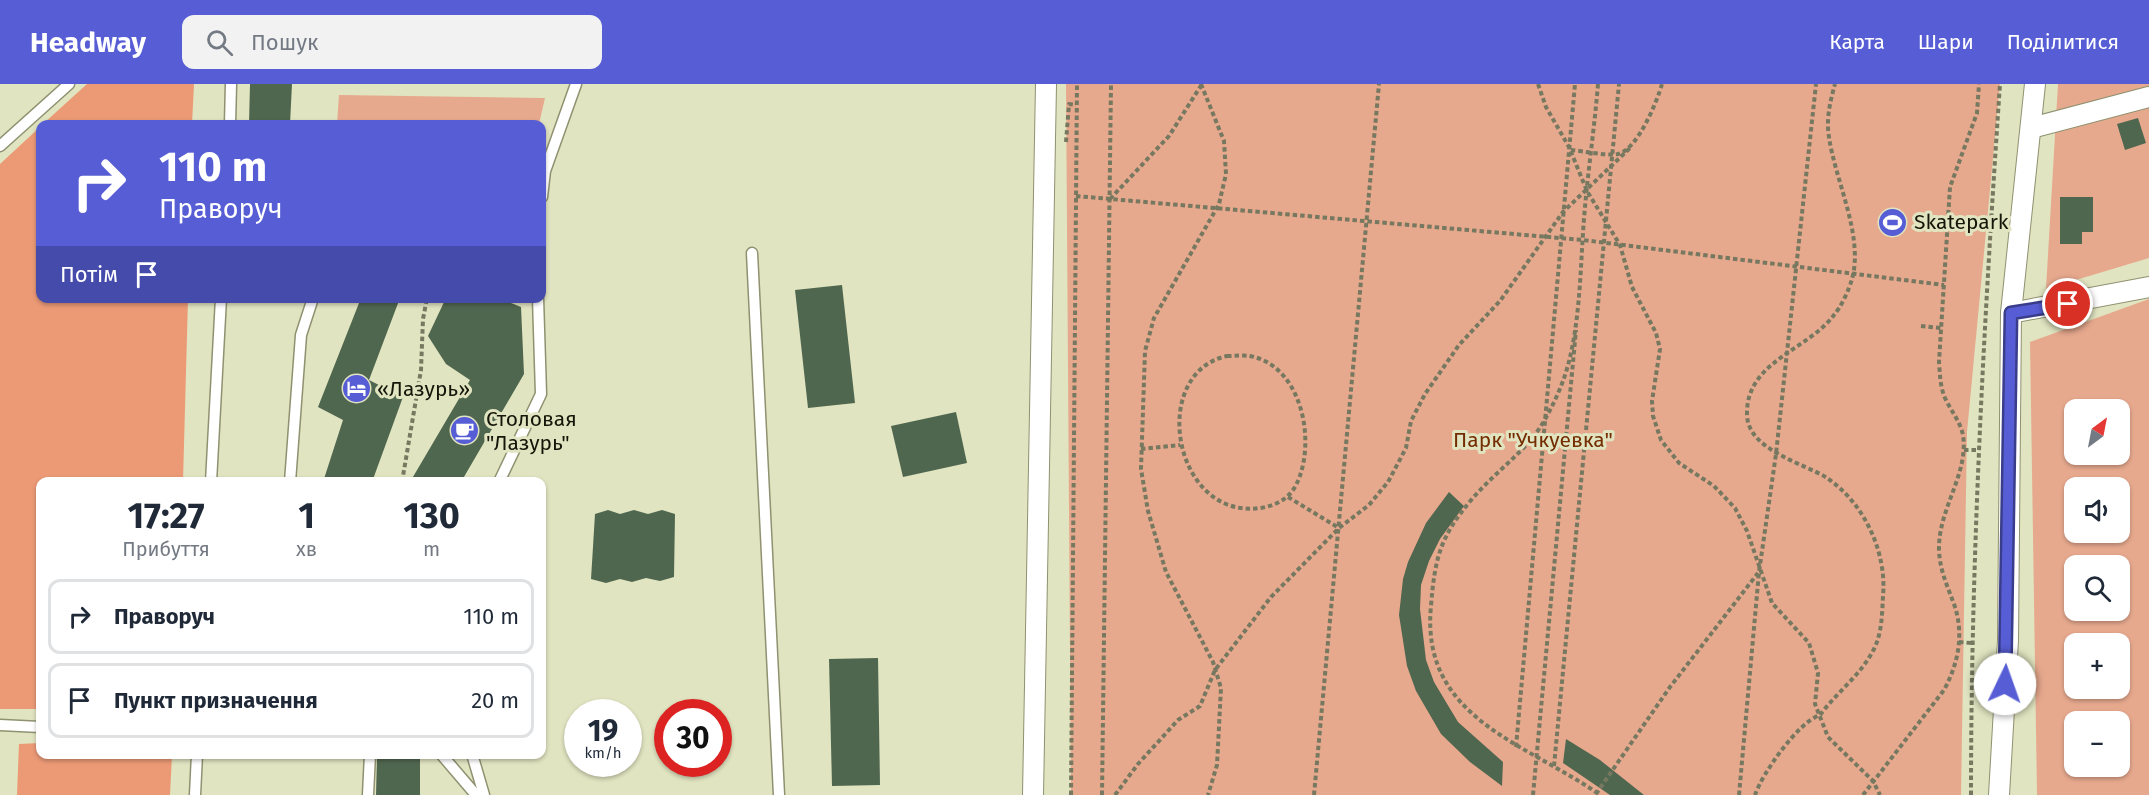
<!DOCTYPE html>
<html lang="uk">
<meta charset="utf-8">
<style>
:root{--surface:#fff;--page:#f2f2f3;--text:#1f2937;--muted:#747a83;--line:#e0e1e3;--accent:#575ed5}
body{margin:0;font-family:"Fira Sans",sans-serif;background:var(--page);color:var(--text);height:100vh;display:flex;flex-direction:column;font-size:22px;white-space:nowrap}
*{box-sizing:border-box;margin:0}
p{font-size:20px;color:var(--muted)}
.icon{flex:none;width:33px;height:33px;fill:none;stroke:currentColor;stroke-width:2;stroke-linecap:round;stroke-linejoin:round}
.map{position:relative;flex:1;overflow:hidden}
.drawer{position:absolute;left:36px;top:393px;width:510px;height:282px;display:flex;flex-direction:column;background:var(--surface);border-radius:12px;box-shadow:0 2px 4px #0004}
.drawer>*{flex:none}
.hud{position:absolute;left:36px;top:36px;width:510px;height:183px;border-radius:12px;box-shadow:0 2px 4px #0004;background:#575ed5;color:#fff;overflow:hidden}
.needle{width:39px;rotate:32deg}
.fabs{position:absolute;left:2064px;top:315px;display:grid;gap:12px}
.fabs a{display:grid;place-items:center;width:66px;height:66px;border-radius:12px;background:var(--surface);box-shadow:0 2px 4px #0004;font-size:30px}
.speed{position:absolute;left:564px;top:615px;display:flex;gap:12px;font-size:30px;font-weight:700;text-align:center}
.speed>*{display:grid;place-content:center;width:78px;height:78px;border-radius:50%;background:var(--surface);box-shadow:0 2px 4px #0004;line-height:1}
.speed small{font-size:15px;font-weight:400}
.speed .limit{border:9px solid #d22;background:#fff;color:#111}
.pin{position:absolute;display:grid;place-items:center;width:51px;height:51px;color:#fff;margin:-26px;border:3px solid #fff;border-radius:50%;box-shadow:0 2px 6px #0007}
.me{position:absolute;width:66px;margin:-33px;rotate:3deg;stroke-linejoin:round;filter:drop-shadow(0 0 4px #0008)}
.turn{display:flex;align-items:center;gap:21px;height:126px;padding:0 24px;font-size:27px}
.turn .icon{width:78px;height:78px;stroke-width:2.5}
.turn b{display:block;font-size:42px;line-height:51px}
.then{display:flex;align-items:center;height:57px;padding:0 24px;background:#0003;gap:12px;font-size:22px}
.eta{display:flex;justify-content:space-evenly;align-items:center;height:102px;text-align:center}
.eta b{font-size:36px;font-weight:700;line-height:42px}
ul{padding:0;list-style:none}
li{display:flex;align-items:center;gap:18px;height:75px;margin:0 12px 9px;padding:0 12px;border:3px solid var(--line);border-radius:12px}
li div{flex:1}
li b{display:block;font-size:22px}
li em{font-style:normal}
header{display:flex;align-items:center;gap:36px;box-sizing:border-box;height:84px;padding:0 30px;background:var(--accent);color:#fff}
header strong{font-size:28px}
nav{display:flex;gap:33px;margin-inline-start:auto;font-size:21px}
.search{width:420px;height:54px;background:var(--page);display:flex;align-items:center;gap:15px;box-sizing:border-box;padding:0 21px;border-radius:12px;color:var(--muted);font-size:22px}
.map>svg:first-child{display:block}
.green{fill:#e7a98e;fill-rule:evenodd}
.forest{fill:#ec9a76}
.building{fill:#50674f}
.lines{fill:none;stroke-linecap:round;stroke-linejoin:round}
.lane-casing{stroke:#8f9170;stroke-width:13}
.street-casing{stroke:#8f9170;stroke-width:22}
.path{stroke:#767860;stroke-width:4;stroke-dasharray:4.5 3;stroke-linecap:butt}
.lane{stroke:#fff;stroke-width:10}
.street{stroke:#fff;stroke-width:20}
.route-casing{stroke:#393d8a;stroke-width:15}
.route{stroke:#575ed5;stroke-width:10}
.labels{text-anchor:middle;stroke-width:6;stroke-linejoin:round;paint-order:stroke}
.poi-label{font-size:21px;fill:#151609;stroke:#e1e4c0;text-anchor:start}
.park-label{font-size:21px;fill:#742c02;stroke:#e1e4c0}
</style>
<header>
<strong>Headway</strong>
<div class="search"><svg class="icon" aria-label="search" viewBox="0 0 24 24"><circle cx="10" cy="10" r="6"/><path d="M15 15l6 6"/></svg>Пошук</div>
<nav><a>Карта</a><a>Шари</a><a>Поділитися</a></nav>
</header>
<div class="map">
<svg width="2149" height="711" viewBox="0 0 2149 711">
<rect width="100%" height="100%" fill="#e1e4c0"/>
<!-- green -->
<g class="green">
<path d="M1066 0H2000L1967 348 1961 711H1071Z"/>
<path d="M2058 0H2149V174L2046 205Z"/>
<path d="M339 11 545 14 539 40H337Z"/>
<path d="M2149 215V711H2037L2030 258ZM2074 326H2120V370H2074ZM2074 404H2120V448H2074ZM2074 482H2120V526H2074ZM2074 560H2120V604H2074ZM2074 638H2120V682H2074Z"/>
</g>
<!-- forest -->
<g class="forest">
<path d="M87 0H194L192 40H43Z"/>
<path d="M40 43V214L188 215 183 397 40 398V625H0V80Z"/>
<path d="M40 659V670L172 671 170 711H17L19 660Z"/>
</g>
<!-- building -->
<g class="building">
<path d="M250 0H292L290 40H249Z"/>
<path d="M2138 34 2146 59 2125 66 2117 40Z"/>
<path d="M2060 113H2093V148H2082V160H2060Z"/>
<path d="M842 201 855 319 808 324 795 206Z"/>
<path d="M361 214H400L369 296 403 313 372 398H323L343 336 318 323Z"/>
<path d="M451 214H499L521 223 524 290 461 398H410L470 296 446 280 428 252 445 216Z"/>
<path d="M956 328 967 379 903 393 891 342Z"/>
<path d="M1449 408 1464 422 1440 455 1429 477 1421 501 1420 525 1426 576 1434 598 1458 638 1503 678 1502 702 1470 678 1441 650 1416 607 1407 582 1399 531 1403 495 1408 478 1426 439Z"/>
<path d="M608 426 620 430 634 426 648 430 662 426 675 430 674 493 660 497 646 494 632 498 620 495 606 499 591 495 595 430Z"/>
<path d="M878 574 880 701 832 702 829 575Z"/>
<path d="M1566 655 1600 676 1644 711H1610L1563 679Z"/>
<path d="M377 671 420 672V711H376Z"/>
</g>
<g class="lines">
<defs>
<g id="lane">
<path d="M230 40 231 0"/>
<path d="M0 62 69 0"/>
<path d="M542 113 545 87 576 0"/>
<path d="M752 169 779 711"/>
<path d="M211 398 221 214"/>
<path d="M290 398 301 251 313 214"/>
<path d="M499 398 541 310 538 214"/>
<path d="M0 641 40 643"/>
<path d="M441 670 476 711"/>
<path d="M472 670 484 711"/>
<path d="M195 711 197 670"/>
<path d="M368 711 370 670"/>
</g>
<g id="street">
<path d="M2031 44 2149 13"/>
<path d="M2011 229 2149 203"/>
<path d="M1033 711 1046 0"/>
<path d="M1999 711 2008 556 2011 229 2035 0"/>
</g>
</defs>
<!-- lane casing -->
<use href="#lane" class="lane-casing"/>
<!-- street casing -->
<use href="#street" class="street-casing"/>
<!-- path -->
<g class="path">
<path d="M1201 0 1224 57 1226 90 1219 120 1154 234 1145 267 1141 385 1148 427 1166 488 1213 578 1221 604 1217 681 1208 711"/>
<path d="M1538 0 1546 23 1569 63 1587 107 1620 161 1632 203 1656 249 1660 265 1652 317 1653 332 1661 356 1679 379 1714 402 1735 424 1747 447 1772 519 1809 559 1818 589 1815 620 1828 653 1873 697 1880 711"/>
<path d="M1598 0C1594 50 1586 99 1583 149 1580 196 1579 253 1563 297 1555 318 1544 340 1530 357 1512 377 1490 394 1472 415 1440 453 1435 473 1431 522 1420 635 1527 659 1600 711"/>
<path d="M1066 58 1069 20 1076 21"/>
<path d="M1571 66C1584 67 1604 72 1618 70 1637 66 1657 18 1662 0"/>
<path d="M1076 112 1583 156 1944 201"/>
<path d="M1110 115 1169 52 1202 0"/>
<path d="M1921 242 1941 244"/>
<path d="M1227 272C1235 272 1243 271 1250 272 1303 282 1317 360 1296 401 1289 415 1275 422 1260 424 1173 436 1148 289 1227 272Z"/>
<path d="M1141 365 1180 361"/>
<path d="M1964 366H1979"/>
<path d="M402 398 421 286 423 235 427 214"/>
<path d="M1288 413 1339 444"/>
<path d="M1959 558 1971 559"/>
<path d="M1516 663 1575 0"/>
<path d="M1554 682 1619 0"/>
<path d="M1596 710 1670 603 1758 489"/>
<path d="M1071 711 1077 0"/>
<path d="M1102 711 1111 0"/>
<path d="M1115 711 1138 680 1178 636 1200 622 1215 586 1271 513 1339 444 1369 421 1388 398 1406 364 1411 337 1425 310 1459 261 1500 217 1563 128 1630 64"/>
<path d="M1314 711 1379 0"/>
<path d="M1533 711 1576 246"/>
<path d="M1739 711 1759 488 1776 370 1816 0"/>
<path d="M1755 711C1762 690 1798 638 1820 631 1837 608 1861 591 1874 565 1882 549 1882 530 1883 512 1887 468 1864 419 1827 394 1804 379 1746 366 1747 329 1747 277 1808 266 1834 231 1841 223 1849 206 1852 195 1864 152 1835 96 1829 53 1826 35 1830 18 1835 0"/>
<path d="M1863 711 1944 606C1958 580 1964 552 1955 523 1948 503 1940 488 1939 466 1938 425 1969 390 1963 351 1960 337 1951 327 1945 314 1940 302 1940 291 1939 278L1950 103 1977 29 1979 0"/>
<path d="M1971 711C1971 474 1984 237 2000 0"/>
</g>
<!-- lane -->
<use href="#lane" class="lane"/>
<!-- street -->
<use href="#street" class="street"/>
</g>
<g class="lines">
<defs>
<path id="route" d="M2005 600 2011 229 2068 220"/>
</defs>
<!-- route casing -->
<use href="#route" class="route-casing"/>
<!-- route -->
<use href="#route" class="route"/>
</g>
<!-- icons -->
<defs>
<symbol id="stadium-disc" viewBox="-11 -11 22 22"><circle r="9.5" fill="#575ed5" stroke="#e1e4c0"/><path d="M0-5a6.5 5 0 1 0 0 10a6.5 5 0 1 0 0-10ZM-3.5-1.8h7v3.6h-7Z" fill="#fff"/></symbol>
<symbol id="hotel-disc" viewBox="-11 -11 22 22"><circle r="9.5" fill="#575ed5" stroke="#e1e4c0"/><path d="M-6-4.5h1.5V1H6V5H4.5V3h-9V5H-6ZM-4 0a1.8 1.8 0 1 1 3.6 0ZM.5 0V-2.5h3Q6-2.5 6 0Z" fill="#fff"/></symbol>
<symbol id="cafe-disc" viewBox="-11 -11 22 22"><circle r="9.5" fill="#575ed5" stroke="#e1e4c0"/><path d="M-5.5-4.5H6V0H3Q3 3.5 0 3.5H-2.5Q-5.5 3.5-5.5 0ZM3-3.2v2h1.7v-2ZM-6 4.5H4V6H-6Z" fill="#fff"/></symbol>
</defs>
<g fill-rule="evenodd">
<use href="#stadium-disc" x="1876" y="122" width="33" height="33"/>
<use href="#hotel-disc" x="340" y="288" width="33" height="33"/>
<use href="#cafe-disc" x="448" y="330" width="33" height="33"/>
</g>
<g class="labels">
<!-- poi labels -->
<g class="poi-label">
<text x="1914" y="145">Skatepark</text>
<text x="377" y="312">«Лазурь»</text>
<text x="486" y="342">Столовая<tspan x="486" dy="24">"Лазурь"</tspan></text>
</g>
<!-- park labels -->
<g class="park-label">
<text x="1533" y="363">Парк "Учкуевка"</text>
</g>
</g>
</svg>
<div class="fabs">
<a><svg class="needle" viewBox="-14 -14 28 28"><path d="M0-13l5 13h-10z" fill="#e53935"/><path d="M0 13l5-13h-10z" fill="#747a83"/></svg></a>
<a><svg class="icon" aria-label="sound" viewBox="0 0 24 24"><path d="M4 9h4l5-4v14l-5-4H4zM17 9q2 3 0 6"/></svg></a>
<a><svg class="icon" aria-label="search" viewBox="0 0 24 24"><circle cx="10" cy="10" r="6"/><path d="M15 15l6 6"/></svg></a>
<a>+</a>
<a>−</a>
</div>
<div class="speed"><div>19<small>km/h</small></div><div class="limit">30</div></div>
<div class="pin" style="left:2068px;top:220px;background:#d93025"><svg class="icon" aria-label="arrive" viewBox="0 0 24 24"><path d="M6 21V4h12l-3 4 3 4H6"/></svg></div>
<svg class="me" style="left:2005px;top:600px" viewBox="-20 -20 40 40"><circle r="19" fill="#fff"/><path d="M0-13L10 11 0 6-10 11z" fill="#575ed5"/></svg>
<div class="hud">
<div class="turn"><svg class="icon" aria-label="right" viewBox="0 0 24 24"><path d="M7 20v-9h11M14 6l5 5-5 5"/></svg><div><b>110 m</b>Праворуч</div></div>
<div class="then">Потім<svg class="icon" aria-label="arrive" viewBox="0 0 24 24"><path d="M6 21V4h12l-3 4 3 4H6"/></svg></div>
</div>
<section class="drawer">
<div class="eta">
<div><b>17:27</b><p>Прибуття</p></div>
<div><b>1</b><p>хв</p></div>
<div><b>130</b><p>m</p></div>
</div>
<ul>
<li><svg class="icon" aria-label="right" viewBox="0 0 24 24"><path d="M7 20v-9h11M14 6l5 5-5 5"/></svg><div><b>Праворуч</b></div><em>110 m</em></li>
<li><svg class="icon" aria-label="arrive" viewBox="0 0 24 24"><path d="M6 21V4h12l-3 4 3 4H6"/></svg><div><b>Пункт призначення</b></div><em>20 m</em></li>
</ul>
</section>
</div>
